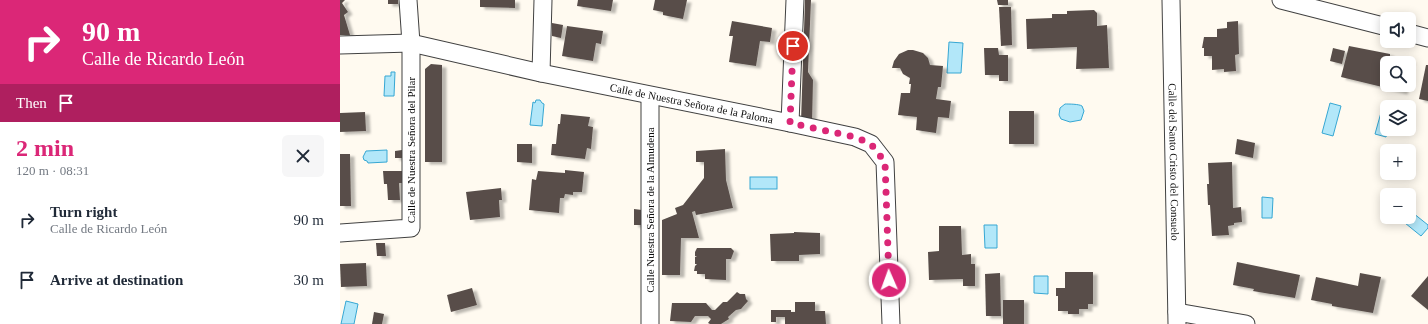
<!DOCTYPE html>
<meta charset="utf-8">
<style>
:root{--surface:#fff;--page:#f6f6f7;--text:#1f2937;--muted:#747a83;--accent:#db2777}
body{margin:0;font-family:"Times New Roman",serif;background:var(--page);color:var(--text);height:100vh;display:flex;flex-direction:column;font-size:15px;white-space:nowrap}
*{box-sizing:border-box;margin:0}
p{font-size:13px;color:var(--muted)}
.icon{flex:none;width:22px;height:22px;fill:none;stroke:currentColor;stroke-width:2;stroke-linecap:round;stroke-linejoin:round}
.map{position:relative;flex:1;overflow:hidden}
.side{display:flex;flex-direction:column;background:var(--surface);width:340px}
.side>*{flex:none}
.top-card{background:#db2777;color:#fff;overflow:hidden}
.fabs{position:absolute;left:1040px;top:12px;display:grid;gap:8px}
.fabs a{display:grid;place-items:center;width:36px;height:36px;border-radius:6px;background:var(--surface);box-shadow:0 2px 10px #0003;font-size:20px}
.pin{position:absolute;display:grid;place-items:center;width:34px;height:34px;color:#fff;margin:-17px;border:2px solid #fff;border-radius:50%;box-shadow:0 1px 4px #0007}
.me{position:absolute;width:44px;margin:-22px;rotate:358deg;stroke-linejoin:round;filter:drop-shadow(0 0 3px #0008)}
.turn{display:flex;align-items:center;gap:14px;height:84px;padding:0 16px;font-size:18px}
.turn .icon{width:52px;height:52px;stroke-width:2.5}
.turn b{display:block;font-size:28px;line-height:34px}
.then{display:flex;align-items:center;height:38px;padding:0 16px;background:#0003;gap:8px;font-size:15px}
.round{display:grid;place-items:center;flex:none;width:42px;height:42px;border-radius:6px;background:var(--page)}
.summary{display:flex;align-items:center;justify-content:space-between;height:68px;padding:0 16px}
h1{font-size:24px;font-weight:700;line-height:30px;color:var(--accent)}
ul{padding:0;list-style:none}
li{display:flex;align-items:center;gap:12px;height:60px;padding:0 16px}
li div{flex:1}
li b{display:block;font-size:15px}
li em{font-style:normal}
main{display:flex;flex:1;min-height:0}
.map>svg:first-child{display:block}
.water{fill:#b2e7f9;stroke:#36a7d3}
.building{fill:#584e4a;filter:url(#shadow)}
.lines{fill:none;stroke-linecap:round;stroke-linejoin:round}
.street-casing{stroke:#414141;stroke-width:19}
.street{stroke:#fff;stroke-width:17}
.route{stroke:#db2777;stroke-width:7;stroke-dasharray:0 12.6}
.labels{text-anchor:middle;stroke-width:4;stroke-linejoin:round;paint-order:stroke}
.street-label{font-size:11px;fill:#0e0e0e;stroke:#fff}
</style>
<main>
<section class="side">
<div class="top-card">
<div class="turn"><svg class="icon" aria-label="right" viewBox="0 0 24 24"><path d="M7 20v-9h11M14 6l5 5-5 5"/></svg><div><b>90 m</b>Calle de Ricardo León</div></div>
<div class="then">Then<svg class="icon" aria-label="arrive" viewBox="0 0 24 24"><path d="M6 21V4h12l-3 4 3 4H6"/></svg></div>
</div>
<div class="summary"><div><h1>2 min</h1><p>120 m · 08:31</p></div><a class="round"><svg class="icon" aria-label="close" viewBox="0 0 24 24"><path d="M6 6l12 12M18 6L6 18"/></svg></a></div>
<ul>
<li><svg class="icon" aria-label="right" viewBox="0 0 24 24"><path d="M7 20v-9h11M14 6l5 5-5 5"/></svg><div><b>Turn right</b><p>Calle de Ricardo León</p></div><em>90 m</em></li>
<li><svg class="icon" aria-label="arrive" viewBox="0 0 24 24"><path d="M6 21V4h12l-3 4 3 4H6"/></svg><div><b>Arrive at destination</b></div><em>30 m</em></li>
</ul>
</section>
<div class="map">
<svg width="1088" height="324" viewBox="0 0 1088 324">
<defs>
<filter id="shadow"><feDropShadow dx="4.5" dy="2.5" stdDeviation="1" flood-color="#0004"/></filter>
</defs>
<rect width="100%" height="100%" fill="#fffaf0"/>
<!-- water -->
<g class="water">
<path d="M609 42 623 43 621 73H607Z"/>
<path d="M51 72H55L54 96H44L45 76H51Z"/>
<path d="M196 100H200L202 103 204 104 202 126 190 125 193 102 195 103Z"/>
<path d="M990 103 1001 106 993 136 982 133Z"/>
<path d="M725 104C729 104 739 104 742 106L744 111 741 120 730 122 721 119 719 115 720 108Z"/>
<path d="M1046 107H1049H1047V129H1048L1046 137 1035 134 1042 109H1044Z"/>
<path d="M47 150V162L28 163 27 161 24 160 23 157 26 151Z"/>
<rect x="410" y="177" width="27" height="12"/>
<path d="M922 197 933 198 932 218H922Z"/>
<path d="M1073 213 1088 225V228L1081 236 1065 223Z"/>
<path d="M644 225H657V248H645Z"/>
<path d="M694 276H708V294L694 293Z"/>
<path d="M6 301 18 304 14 324H1Z"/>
</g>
<!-- building -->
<g class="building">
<path d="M0 0H5L2 3 8 12 4 15 10 35H0Z"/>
<rect x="48" y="0" width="10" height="4"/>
<path d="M140 0H175V8L140 7Z"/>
<path d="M238 0H273L271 11 237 6Z"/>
<path d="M315 0H347L343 19 323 15V12L313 10Z"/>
<path d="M465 0H471L468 72 473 80 472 124 461 121Z"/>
<path d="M657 0H668V5H658Z"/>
<path d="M659 7H671L672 45 661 46Z"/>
<path d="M754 10 757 13V26L767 25 769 68 736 69 737 47 687 49 686 19 712 18V14H727V11Z"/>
<path d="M392 21 432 28 430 42 420 41 416 66 389 62 393 36H389Z"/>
<path d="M898 21 899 54 895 55 896 71 884 72V69L872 70V56H864V48H862L864 37H877V29L887 28V22Z"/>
<path d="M212 23 223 25 221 38 212 36Z"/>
<path d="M227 26 263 31 261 44 256 43 253 61 222 56Z"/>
<path d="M1009 46 1050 54V56L1071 61 1070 63H1047V85H1065L1063 92 1001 77Z"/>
<path d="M644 48H658L659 55H668V81H659V75H645Z"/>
<path d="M993 48 1005 51 1002 64 990 61Z"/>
<path d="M568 50H573L583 53 588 58 590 65 603 66 601 87H598L596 99 611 101 609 118 598 117 596 133 576 130 577 117 558 115 561 93H570L571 84H569L570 78 563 74 560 68H552L554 61 559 54Z"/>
<path d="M91 64 102 65V162H85V69Z"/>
<path d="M1086 65H1088V101L1079 99Z"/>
<rect x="669" y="111" width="25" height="33"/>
<path d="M25 112 26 131 0 132V113Z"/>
<path d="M221 114 250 117 248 126 253 127 251 149 247 148 245 159 211 155 212 144H216L218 124H220Z"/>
<path d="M897 139 915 143 913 158 895 154Z"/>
<path d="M177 144H192V163L177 162Z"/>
<path d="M385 149 386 180 393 208 356 215 355 211 352 212 359 238H341L340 275H322V220L337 214 335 208 343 205 364 178V162H356V151Z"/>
<path d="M62 150 63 158H55V151Z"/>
<path d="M0 154H10L11 206H0Z"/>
<path d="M892 162 893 208 901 207 902 222 894 223V225L888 226 889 235 872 236 870 205H868L867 184H869L868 163Z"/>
<path d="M225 170 244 172 242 192H233V195L225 194 224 198H220L219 213 189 210 192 179 196 180 198 171 225 173Z"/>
<path d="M43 171H63V183H59L60 200H48L47 184H44Z"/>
<path d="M161 188 162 200H159L160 217 130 220 126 192Z"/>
<path d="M294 209 302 210V225H294Z"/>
<path d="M599 226H621L622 255 631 254V264H635V286H623V279L589 280 588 252 599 251Z"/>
<path d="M454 232 480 233V254L459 255V261H431L430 234 454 233Z"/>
<path d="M36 243H45L46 256H37Z"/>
<path d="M357 248H391L394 251 391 259H386V280L365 279V274H357V271H354L355 266 357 264H355V257H357L355 256V252Z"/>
<path d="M897 262 960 275 955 298 913 291 914 289 893 285Z"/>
<path d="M26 263 27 286 1 287 0 264Z"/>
<path d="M725 272H753V304H748V309H739V314H728V311H718V296H716V288H725Z"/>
<path d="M660 273 661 316H646L645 274Z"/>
<path d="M1020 273 1041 277 1033 313 992 306V304L971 300 976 277 1018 286Z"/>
<path d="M1088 276V310L1071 296Z"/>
<path d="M132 288 137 305 111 312 107 295Z"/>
<path d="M397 292 400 294H405L406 299 408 301 401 309 396 310 388 317 389 319 381 324H370L368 323 371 319 368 316H355L351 322 330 321 332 303H366L372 310H375L383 302H387Z"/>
<rect x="663" y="300" width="21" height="24"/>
<path d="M455 302H475V311H485L486 324H445V317H436V322H431V310H451V312H455Z"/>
<path d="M34 312 44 314 42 324H32Z"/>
</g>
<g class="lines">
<defs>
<g id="street">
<path id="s1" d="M831 0 837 324"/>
<path d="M941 0 1047 27"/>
<path d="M1069 33 1088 38"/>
<path id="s2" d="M0 45 71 43 201 73 450 123 515 137 531 144 545 162 551 324"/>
<path d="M201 73 203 0"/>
<path d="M450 123 455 0"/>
<path d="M0 233 71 228V43L68 0"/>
<path d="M837 312 906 324"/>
<path d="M310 324V96"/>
</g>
</defs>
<!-- street casing -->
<use href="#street" class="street-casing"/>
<!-- street -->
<use href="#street" class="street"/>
</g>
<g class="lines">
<!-- route -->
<path class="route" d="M453 46 450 123 515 137 531 144 545 162 549 280"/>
</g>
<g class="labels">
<!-- street labels -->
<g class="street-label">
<text dy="4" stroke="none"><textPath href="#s2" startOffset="358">Calle de Nuestra Señora de la Paloma</textPath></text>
<text transform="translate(71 150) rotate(-90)" y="4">Calle de Nuestra Señora del Pilar</text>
<text dy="4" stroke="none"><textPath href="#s1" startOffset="162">Calle del Santo Cristo del Consuelo</textPath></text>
<text transform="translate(310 210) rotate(-90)" y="4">Calle Nuestra Señora de la Almudena</text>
</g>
</g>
</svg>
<div class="fabs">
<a><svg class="icon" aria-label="sound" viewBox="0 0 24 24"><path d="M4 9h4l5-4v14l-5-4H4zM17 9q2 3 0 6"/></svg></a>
<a><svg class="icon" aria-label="search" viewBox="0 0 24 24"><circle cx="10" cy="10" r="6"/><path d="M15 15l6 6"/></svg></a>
<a><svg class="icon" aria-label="layers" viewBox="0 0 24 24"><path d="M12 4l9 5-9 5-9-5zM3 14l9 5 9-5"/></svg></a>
<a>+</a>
<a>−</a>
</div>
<div class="pin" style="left:453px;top:46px;background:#d93025"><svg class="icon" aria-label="arrive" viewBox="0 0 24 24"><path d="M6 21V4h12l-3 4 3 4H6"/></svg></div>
<svg class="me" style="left:549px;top:280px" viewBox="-20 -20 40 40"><circle r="17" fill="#db2777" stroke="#fff" stroke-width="3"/><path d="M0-11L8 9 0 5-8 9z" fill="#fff"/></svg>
</div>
</main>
